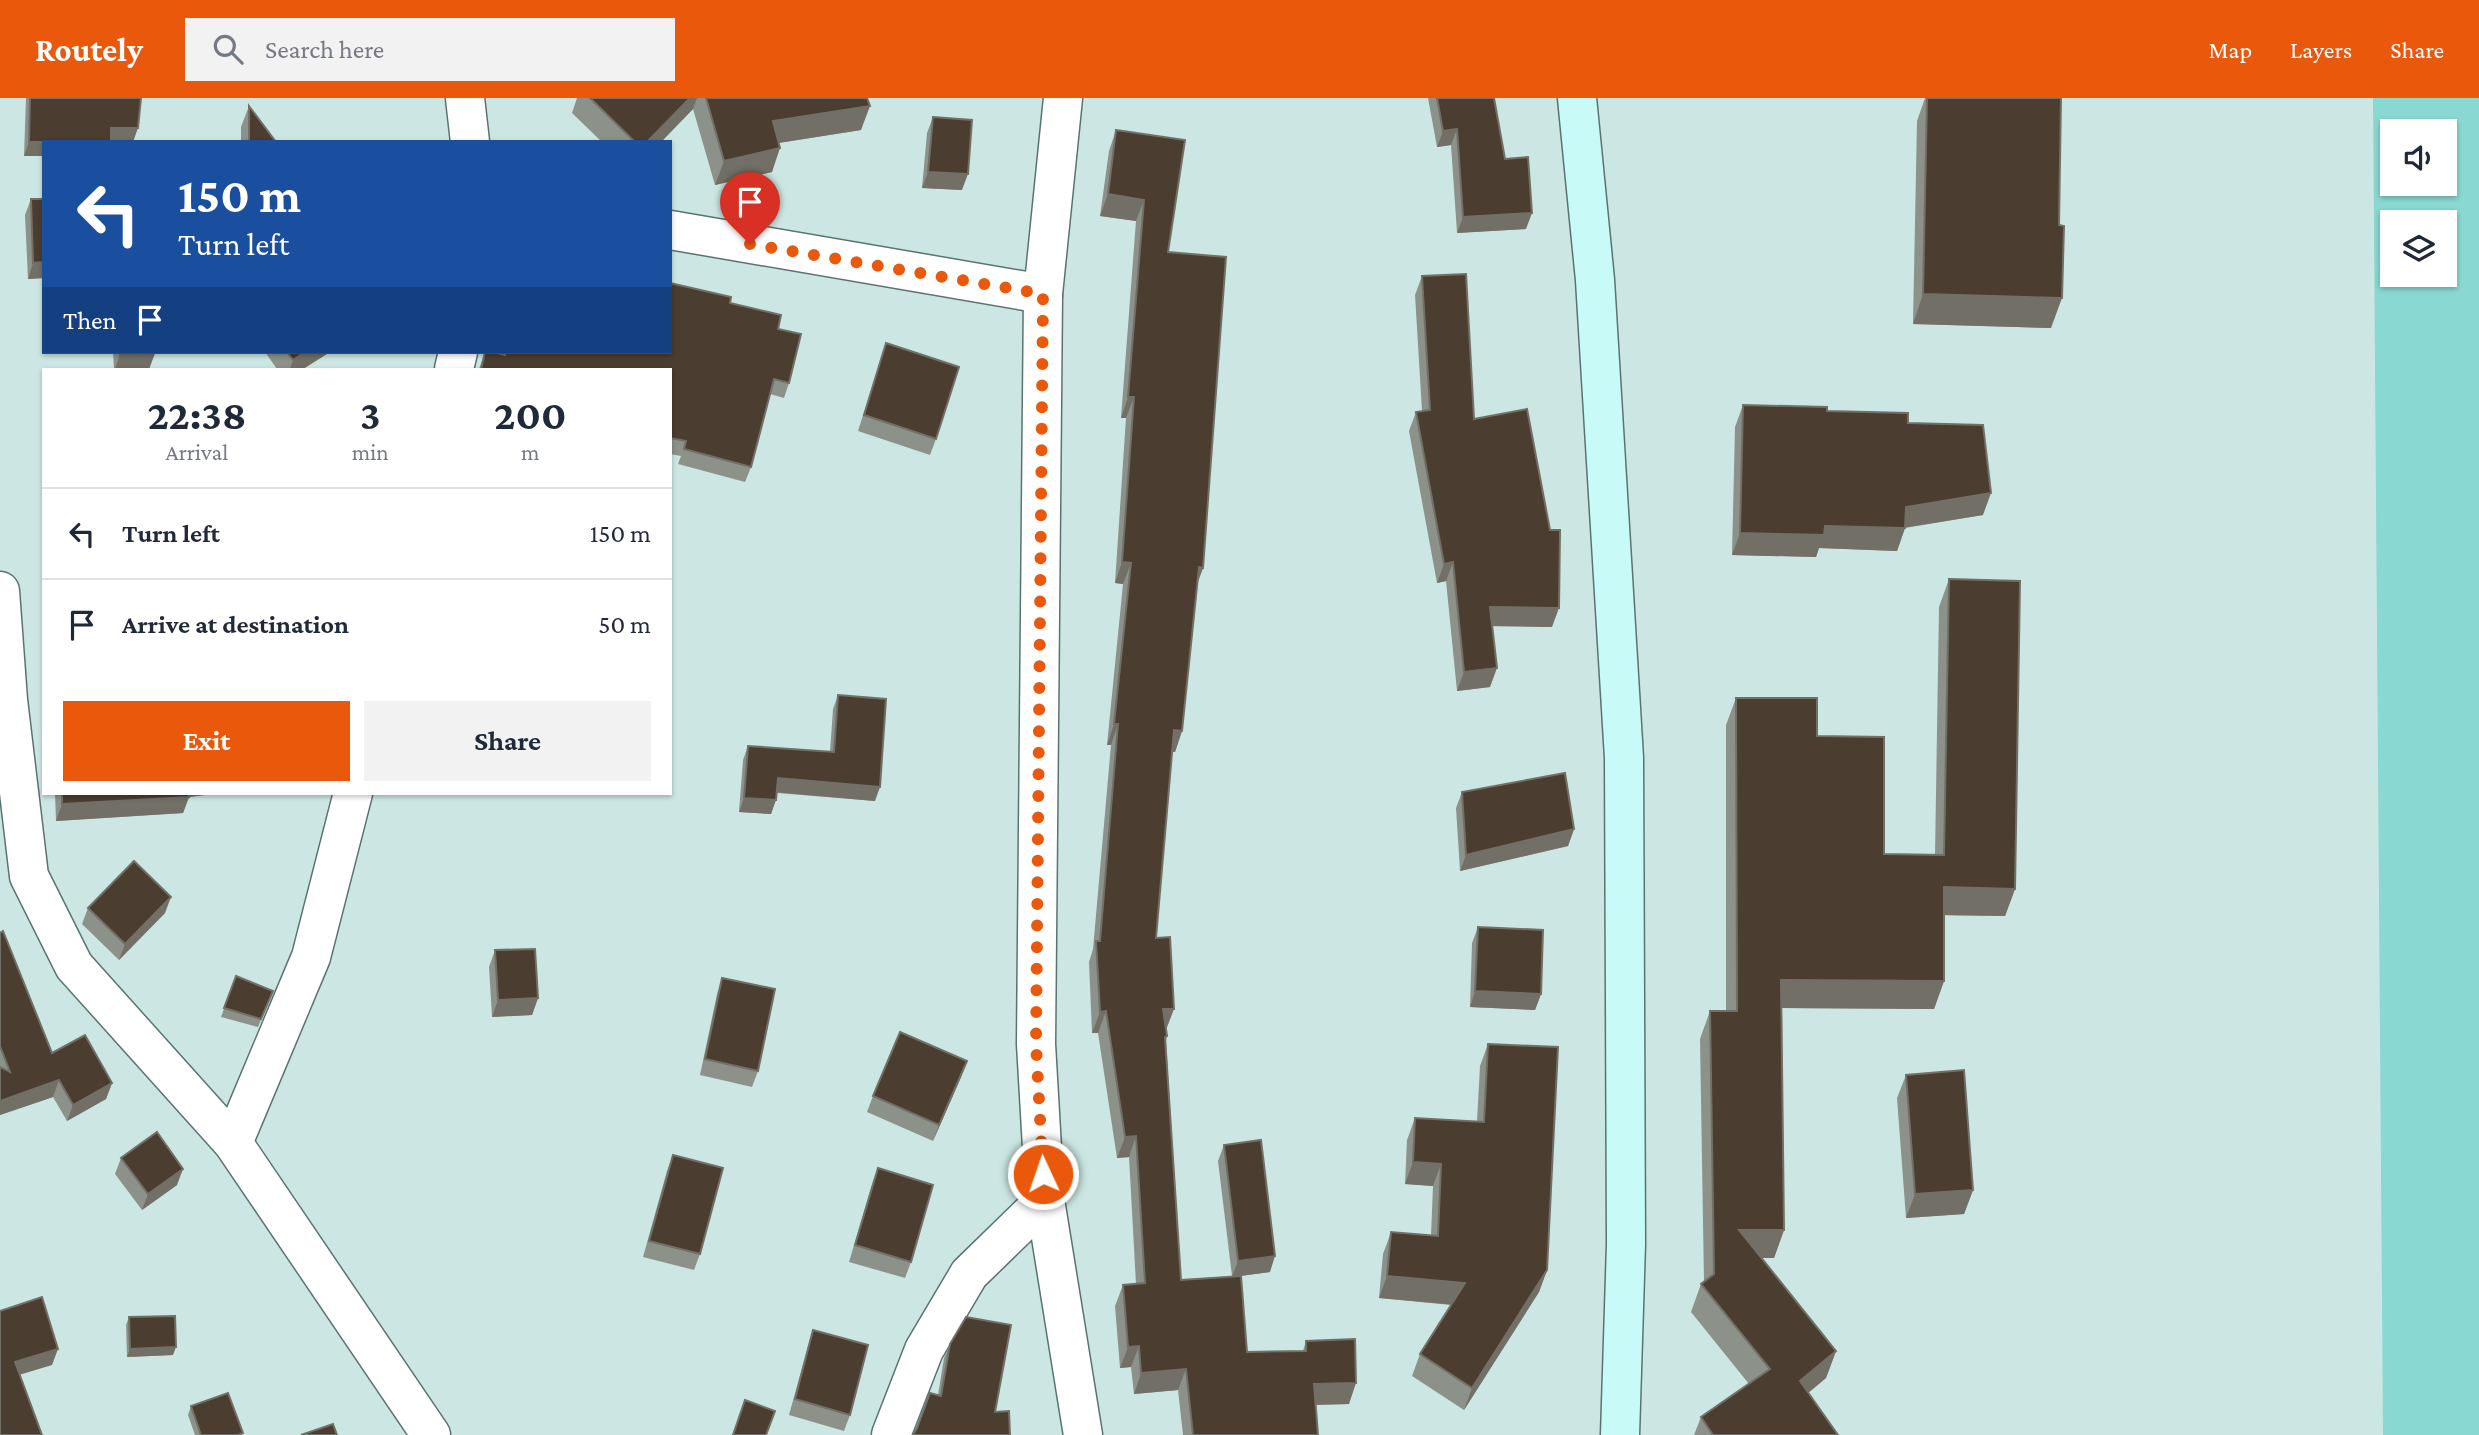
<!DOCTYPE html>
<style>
:root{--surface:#fff;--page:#f2f2f3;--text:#1f2937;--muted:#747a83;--line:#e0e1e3;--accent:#ea580c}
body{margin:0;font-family:"Crimson Pro",serif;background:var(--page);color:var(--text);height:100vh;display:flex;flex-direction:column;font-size:26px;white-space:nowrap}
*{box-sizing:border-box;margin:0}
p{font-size:23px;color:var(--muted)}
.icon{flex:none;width:38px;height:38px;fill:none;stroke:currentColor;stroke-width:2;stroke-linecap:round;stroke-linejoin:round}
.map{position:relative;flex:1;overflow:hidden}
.sheet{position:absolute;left:42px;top:270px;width:630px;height:427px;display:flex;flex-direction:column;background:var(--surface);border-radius:0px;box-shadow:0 2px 5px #0004}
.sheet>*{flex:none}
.guide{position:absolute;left:42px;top:42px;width:630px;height:214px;border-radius:0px;box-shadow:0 2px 5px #0004;background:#1a4fa0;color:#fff;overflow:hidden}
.buttons{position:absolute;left:2380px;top:21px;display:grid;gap:14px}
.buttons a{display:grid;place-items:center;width:77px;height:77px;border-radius:0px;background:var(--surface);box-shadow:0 2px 5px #0004;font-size:35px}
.pin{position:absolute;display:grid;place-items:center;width:60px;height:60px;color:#fff;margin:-72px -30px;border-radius:50% 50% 50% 0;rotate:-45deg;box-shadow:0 0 7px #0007}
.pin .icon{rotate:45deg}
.me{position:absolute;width:77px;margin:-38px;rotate:357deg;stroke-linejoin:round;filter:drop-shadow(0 0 5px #0008)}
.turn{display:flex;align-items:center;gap:24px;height:147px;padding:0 21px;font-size:32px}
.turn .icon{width:91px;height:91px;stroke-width:2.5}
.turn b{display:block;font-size:49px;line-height:60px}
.then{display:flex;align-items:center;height:66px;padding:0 21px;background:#0003;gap:14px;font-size:26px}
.eta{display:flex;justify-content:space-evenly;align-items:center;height:119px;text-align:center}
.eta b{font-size:42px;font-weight:700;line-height:49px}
.cta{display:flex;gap:14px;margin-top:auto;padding:14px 21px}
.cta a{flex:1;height:80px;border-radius:0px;background:var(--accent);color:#fff;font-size:28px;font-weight:700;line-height:80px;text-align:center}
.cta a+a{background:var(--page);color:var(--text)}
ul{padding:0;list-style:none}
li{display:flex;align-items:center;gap:21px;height:91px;padding:0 21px;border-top:2px solid var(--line)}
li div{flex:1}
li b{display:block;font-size:26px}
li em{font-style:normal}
header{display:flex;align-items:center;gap:42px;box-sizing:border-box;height:98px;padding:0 35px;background:var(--accent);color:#fff}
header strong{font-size:33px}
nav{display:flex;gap:38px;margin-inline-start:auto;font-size:24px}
.search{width:490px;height:63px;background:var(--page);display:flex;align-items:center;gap:18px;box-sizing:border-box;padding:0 24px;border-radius:0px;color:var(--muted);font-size:26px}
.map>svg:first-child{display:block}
.water{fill:#89d8d1;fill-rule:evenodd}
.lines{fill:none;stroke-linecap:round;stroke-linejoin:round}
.street-casing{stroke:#5b7370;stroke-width:41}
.secondary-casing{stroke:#5b7370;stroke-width:41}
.street{stroke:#fff;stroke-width:38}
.secondary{stroke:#c8fbf8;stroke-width:38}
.wall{fill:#8c928a}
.shaded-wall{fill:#727066}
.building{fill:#4b3d30;stroke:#727066;stroke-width:2}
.route{stroke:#ea580c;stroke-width:12;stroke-dasharray:0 21.6}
</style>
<header>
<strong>Routely</strong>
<div class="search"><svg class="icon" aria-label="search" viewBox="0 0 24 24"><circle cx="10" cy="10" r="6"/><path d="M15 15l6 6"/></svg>Search here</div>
<nav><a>Map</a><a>Layers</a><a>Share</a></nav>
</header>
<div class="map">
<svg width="2479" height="1337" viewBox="0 0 2479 1337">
<rect width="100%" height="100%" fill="#cce7e3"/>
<!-- water -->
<path class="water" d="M2373 0H2479V1337H2383ZM2392 33H2445V86H2392ZM2392 124H2445V177H2392Z"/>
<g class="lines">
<defs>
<g id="street">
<path d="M465 0 470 44"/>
<path d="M1063 0 1043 196 1036 946 1045 1102 1083 1337"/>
<path d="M670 132 1043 196"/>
<path d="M454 271 458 254"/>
<path d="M0 493 8 602 29 778 74 868 233 1045 431 1337"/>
<path d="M233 1045 311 859 353 695"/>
<path d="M891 1337 924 1252 969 1176 1045 1102"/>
</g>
<path id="secondary" d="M1577 0 1595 182 1624 660 1626 1146 1620 1337"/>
</defs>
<!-- street casing -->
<use href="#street" class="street-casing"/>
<!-- secondary casing -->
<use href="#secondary" class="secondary-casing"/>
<!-- street -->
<use href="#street" class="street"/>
<!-- secondary -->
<use href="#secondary" class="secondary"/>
</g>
<!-- wall -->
<g class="wall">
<path d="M26 0H141L44 44V58H24Z"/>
<path d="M577 0H867L861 32 779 45 772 74 715 87 693 11 661 44H602L572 15Z"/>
<path d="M1428 0H1494L1505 61 1526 131 1457 135 1451 47 1437 49Z"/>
<path d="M1925 0H2061L2059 127 2051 230 1913 226 1917 23Z"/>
<path d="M249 8 276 44H241V29Z"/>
<path d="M933 19 962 92 922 90 927 35Z"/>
<path d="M1116 32 1168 154 1203 470 1198 484 1182 633 1175 654H1172L1156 840 1167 938 1166 943 1181 1182 1232 1178 1218 1063 1224 1047 1270 1174 1241 1178 1247 1254 1303 1253 1306 1243 1349 1306 1316 1307 1318 1337H1183L1178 1292 1134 1296 1131 1269 1120 1270 1115 1208 1123 1187 1136 1186 1129 1059 1117 1060 1098 935H1092L1089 864 1093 851 1111 647H1107L1123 486 1115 485 1126 320H1121L1136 123 1100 118 1109 53Z"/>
<path d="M31 101H44V180L28 181 25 117Z"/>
<path d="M1422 178 1552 529 1492 528 1490 589 1457 593 1446 483 1437 485 1409 333 1416 314 1422 313 1415 197Z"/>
<path d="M730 205 778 231 789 285 784 300 770 296 751 369 745 384 678 366 681 358 670 356V271H479L485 254 503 256 504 254H670Z"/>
<path d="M886 245 936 341 930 357 858 333Z"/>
<path d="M113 254H155V255L149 271H114Z"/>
<path d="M265 254H330L303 271H277Z"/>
<path d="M1743 307 1827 313 1908 325 1983 417 1905 430 1897 453 1819 450 1816 459 1732 457 1735 329Z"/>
<path d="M1949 481 2015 791 2005 818 1944 817V883L1934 911 1782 910 1784 1132 1774 1160H1761L1836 1253 1826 1280 1808 1295 1838 1337H1694L1701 1319 1749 1286 1691 1214 1701 1186 1704 1184 1700 941 1710 913H1726V627L1736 600 1817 638 1884 756 1935 757 1939 509Z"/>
<path d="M838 597 875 703 777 695 771 716 739 714 743 662 748 648 830 654 833 611Z"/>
<path d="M1462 694 1574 731 1568 748 1460 773 1456 710Z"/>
<path d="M55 695H220L189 699 183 715 56 723Z"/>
<path d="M88 810 165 815 119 862 82 826Z"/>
<path d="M1478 829 1541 896 1535 912 1470 909 1472 845Z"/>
<path d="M0 835 52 955 112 985 106 1001 67 1023 53 999 0 1017Z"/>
<path d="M495 852 538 900 532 917 492 919 489 869Z"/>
<path d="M236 878 273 893 258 929 221 919Z"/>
<path d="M722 880 758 973 752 989 700 977 717 896Z"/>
<path d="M1488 946 1547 1172 1539 1194 1464 1312 1412 1278 1420 1256 1451 1207 1379 1200 1383 1156 1391 1134 1431 1137 1433 1088 1405 1086 1407 1042 1415 1020 1477 1023 1480 968Z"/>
<path d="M1906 977 1973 1092 1964 1116 1906 1120 1897 1000Z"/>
<path d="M961 979 933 1043 867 1014 873 998Z"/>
<path d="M673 1057 700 1156 694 1172 643 1159 667 1073Z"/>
<path d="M121 1060 177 1087 142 1112 115 1076Z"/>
<path d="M878 1070 911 1164 905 1180 849 1164 872 1086Z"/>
<path d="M129 1219 173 1257 127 1259 126 1227Z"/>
<path d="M1011 1227 917 1330 938 1297 944 1260 950 1246Z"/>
<path d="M813 1232 850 1317 844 1333 789 1317 808 1248Z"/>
<path d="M191 1308 243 1335 242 1337H195L188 1317Z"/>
</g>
<!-- shaded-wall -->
<g class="shaded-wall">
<path d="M690 0H697L693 11 661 44H647Z"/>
<path d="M870 8 861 32 765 47 773 23Z"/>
<path d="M111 30H138L133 44H106Z"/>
<path d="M1457 31 1451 47 1437 49 1443 33Z"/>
<path d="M29 44H44V58H24Z"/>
<path d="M780 50 772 74 715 87 724 63Z"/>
<path d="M928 74 968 76 962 92 922 90Z"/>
<path d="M1108 96 1144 102 1136 123 1100 118Z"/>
<path d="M1532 115 1526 131 1457 135 1463 119Z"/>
<path d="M44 164V180L28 181 33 165Z"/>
<path d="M1923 196 2062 200 2051 230 1913 226Z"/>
<path d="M305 254H330L303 271H290L293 262Z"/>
<path d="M155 255 149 271H115L120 256Z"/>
<path d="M1128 299H1134L1126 320H1121Z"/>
<path d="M1991 395 1983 417 1902 430H1905L1897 453 1819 450 1816 459 1732 457 1740 435 1825 428 1906 409Z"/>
<path d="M1122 464 1131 465 1123 486 1115 485Z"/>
<path d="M1453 464 1446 483 1437 485 1444 466Z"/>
<path d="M1199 469 1203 470 1195 491Z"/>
<path d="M1490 509 1559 510 1552 529 1483 528Z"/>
<path d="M1497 570 1490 589 1457 593 1464 574Z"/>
<path d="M1114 626H1118L1111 647H1107Z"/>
<path d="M1174 632 1182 633 1175 654 1166 653Z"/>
<path d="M778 680 880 689 875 703 773 694Z"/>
<path d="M183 695H220L189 699 183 715 56 723 62 706Z"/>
<path d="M744 700 776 702 771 716 739 714Z"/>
<path d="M1574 731 1568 748 1460 773 1466 757Z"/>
<path d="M1944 789 2015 791 2005 818 1934 817Z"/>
<path d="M171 799 165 815 119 862 125 846Z"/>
<path d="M1781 882 1944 883 1934 911 1771 910Z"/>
<path d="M1475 893 1541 896 1535 912 1470 909Z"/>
<path d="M538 900 532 917 492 919 498 902Z"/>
<path d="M1163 911H1174L1166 932Z"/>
<path d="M1106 913 1098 935H1092L1100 914Z"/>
<path d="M967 963 961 979 933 1043 939 1027Z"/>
<path d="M59 982 53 999 0 1017V1003Z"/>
<path d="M112 985 106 1001 67 1023 73 1007Z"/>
<path d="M1136 1038 1129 1059 1117 1060 1125 1039Z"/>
<path d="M1413 1064 1441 1066 1433 1088 1405 1086Z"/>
<path d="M183 1071 177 1087 142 1112 148 1096Z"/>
<path d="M1973 1092 1964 1116 1906 1120 1915 1096Z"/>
<path d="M1739 1132H1784L1774 1160H1729Z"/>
<path d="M1275 1158 1270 1174 1232 1179 1238 1163Z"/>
<path d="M1547 1172 1539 1194 1464 1312 1472 1290Z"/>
<path d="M1387 1178 1465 1185 1457 1207 1379 1200Z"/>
<path d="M1139 1248 1131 1269 1120 1270 1128 1249Z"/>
<path d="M176 1249 173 1257 127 1259 130 1251Z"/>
<path d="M58 1251 52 1267 9 1280 15 1264Z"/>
<path d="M1836 1253 1826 1280 1790 1310 1800 1283Z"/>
<path d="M1186 1271 1178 1292 1134 1296 1141 1275Z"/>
<path d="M1356 1285 1349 1306 1306 1307 1314 1286Z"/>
</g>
<!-- building -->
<g class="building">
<path d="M30 0H141L138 30H111V44H29Z"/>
<path d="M590 0H690L647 44H635Z"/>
<path d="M706 0H867L870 8 773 23 780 50 724 63Z"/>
<path d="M1437 0H1494L1505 61 1528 59 1532 115 1463 119 1457 31 1443 33Z"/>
<path d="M1927 0H2061L2059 127 2064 128 2062 200 1923 196Z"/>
<path d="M249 8 276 44H249Z"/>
<path d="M933 19 972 22 968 76 928 74Z"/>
<path d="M1116 32 1185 42 1168 154 1226 159 1203 470 1199 469 1182 633 1174 632 1156 840 1170 839 1174 911H1163L1167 938 1165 939 1181 1182 1241 1178 1247 1254 1306 1253V1243L1355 1241 1356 1285 1314 1286 1318 1337H1193L1186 1271 1141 1275 1139 1248 1128 1249 1123 1187 1145 1185 1136 1038 1125 1039 1106 913 1100 914 1096 843H1100L1118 626H1114L1131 465 1122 464 1134 299H1128L1144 102 1108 96Z"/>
<path d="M31 101H44V164L33 165Z"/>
<path d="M1466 176 1474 321 1527 311 1550 432H1560L1559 510 1490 509 1497 570 1464 574 1453 464 1444 466 1416 314 1430 312 1422 178Z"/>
<path d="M670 185 731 199 730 205 781 217 778 231 801 236 789 285 774 281 751 369 684 351 686 343 670 340V271H481L485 254H493L505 257V254H670Z"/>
<path d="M886 245 959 269 936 341 864 317Z"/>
<path d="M120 254H155V255L120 256Z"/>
<path d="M287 254H305L293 262Z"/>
<path d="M1743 307 1827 309V313L1908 315V325L1983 327 1991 395 1906 409 1905 430 1825 428 1824 437 1740 435Z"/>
<path d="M1949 481 2020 483 2015 791 1944 789V883L1781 882 1784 1132H1739L1836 1253 1800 1283 1838 1337H1713L1701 1319 1770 1271 1701 1186 1714 1176 1710 913H1737L1736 600H1817V638L1884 639V756L1944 757Z"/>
<path d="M838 597 886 601 880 689 778 680 776 702 744 700 748 648 834 654Z"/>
<path d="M1565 675 1574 731 1466 757 1462 694Z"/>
<path d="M62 695H188L189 699 62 706Z"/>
<path d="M134 763 171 799 125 846 88 810Z"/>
<path d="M1478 829 1543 832 1541 896 1475 893Z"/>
<path d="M3 833 52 955 85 937 112 985 73 1007 59 982 0 1003V969L10 974 0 948V835Z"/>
<path d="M535 851 538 900 498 902 495 852Z"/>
<path d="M236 878 273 893 261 921 224 910Z"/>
<path d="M722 880 775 891 758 973 705 961Z"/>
<path d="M900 934 967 963 939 1027 873 998Z"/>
<path d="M1488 946 1558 949 1547 1172 1472 1290 1420 1256 1465 1185 1387 1178 1391 1134 1438 1138 1441 1066 1413 1064 1415 1020 1484 1024Z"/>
<path d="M1964 972 1973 1092 1915 1096 1906 977Z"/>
<path d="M157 1034 183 1071 148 1096 121 1060Z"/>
<path d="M1261 1042 1275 1158 1238 1163 1224 1047Z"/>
<path d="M673 1057 723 1070 700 1156 649 1143Z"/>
<path d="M878 1070 933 1087 911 1164 855 1147Z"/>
<path d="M42 1199 58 1251 15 1264 42 1337H0V1213Z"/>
<path d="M175 1218 176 1249 130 1251 129 1219Z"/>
<path d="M966 1219 1011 1227 995 1314 1009 1313 1010 1337H913L917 1330 930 1295 941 1298 950 1246Z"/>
<path d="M813 1232 868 1247 850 1317 795 1301Z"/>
<path d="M228 1295 243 1335 238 1337H201L191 1308Z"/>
<path d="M745 1302 775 1313 766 1337H733Z"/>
<path d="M333 1326 337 1337H301Z"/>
</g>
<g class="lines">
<!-- route -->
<path class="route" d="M750 146 1043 196 1036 946 1043 1076"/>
</g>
</svg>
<div class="buttons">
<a><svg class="icon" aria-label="sound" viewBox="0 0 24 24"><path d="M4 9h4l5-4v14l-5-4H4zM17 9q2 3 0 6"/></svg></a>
<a><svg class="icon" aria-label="layers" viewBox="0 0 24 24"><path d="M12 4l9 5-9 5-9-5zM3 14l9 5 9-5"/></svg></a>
</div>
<div class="pin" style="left:750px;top:146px;background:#d93025"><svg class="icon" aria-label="arrive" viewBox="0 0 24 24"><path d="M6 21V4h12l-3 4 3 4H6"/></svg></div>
<svg class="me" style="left:1043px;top:1076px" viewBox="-20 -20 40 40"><circle r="17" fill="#ea580c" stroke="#fff" stroke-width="3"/><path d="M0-11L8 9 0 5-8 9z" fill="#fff"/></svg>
<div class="guide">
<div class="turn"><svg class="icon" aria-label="left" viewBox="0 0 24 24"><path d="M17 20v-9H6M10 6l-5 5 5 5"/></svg><div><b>150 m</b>Turn left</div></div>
<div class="then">Then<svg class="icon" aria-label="arrive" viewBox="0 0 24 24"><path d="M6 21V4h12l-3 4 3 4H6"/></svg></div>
</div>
<section class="sheet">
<div class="eta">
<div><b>22:38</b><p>Arrival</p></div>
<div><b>3</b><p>min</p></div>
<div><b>200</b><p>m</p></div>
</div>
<ul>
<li><svg class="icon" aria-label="left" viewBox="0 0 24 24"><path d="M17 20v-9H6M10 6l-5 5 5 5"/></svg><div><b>Turn left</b></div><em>150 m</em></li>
<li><svg class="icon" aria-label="arrive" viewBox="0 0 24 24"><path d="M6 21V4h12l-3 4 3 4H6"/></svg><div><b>Arrive at destination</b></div><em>50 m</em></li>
</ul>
<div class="cta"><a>Exit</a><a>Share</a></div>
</section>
</div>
